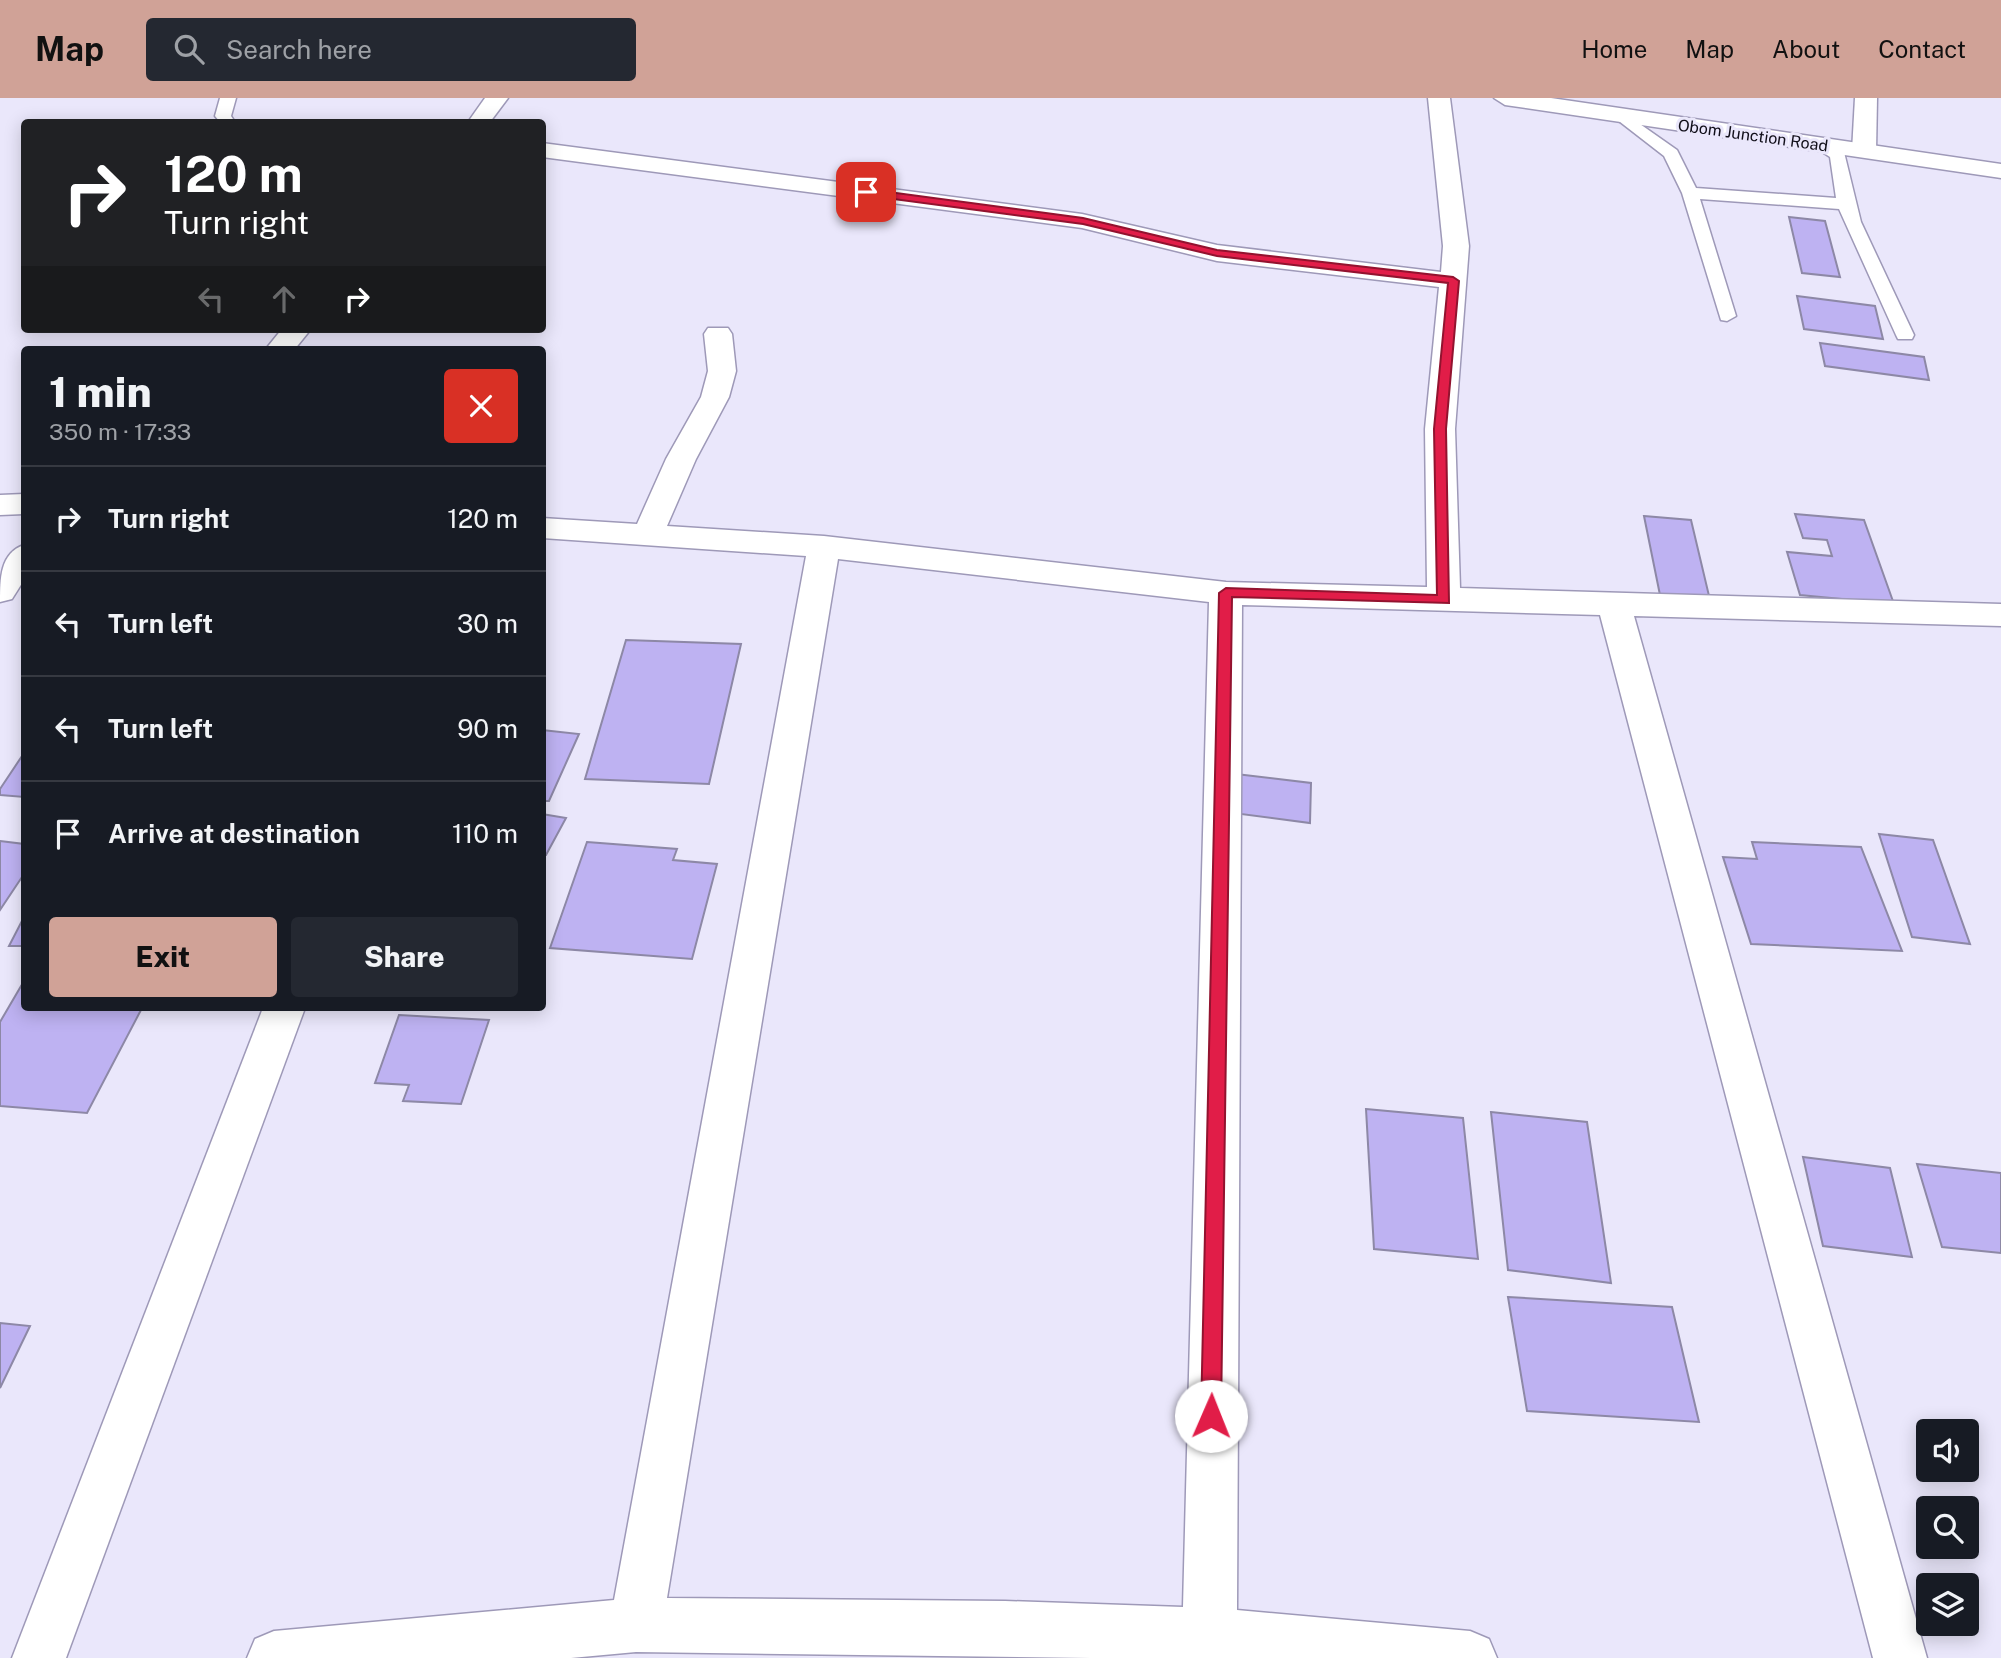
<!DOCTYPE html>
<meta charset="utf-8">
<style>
:root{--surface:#171b24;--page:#242831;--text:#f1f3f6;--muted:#9ea1a6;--line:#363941;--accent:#d0a297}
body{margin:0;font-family:"Public Sans",sans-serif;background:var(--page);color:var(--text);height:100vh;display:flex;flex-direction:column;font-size:26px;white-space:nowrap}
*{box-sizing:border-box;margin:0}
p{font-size:23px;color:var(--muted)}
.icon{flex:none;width:38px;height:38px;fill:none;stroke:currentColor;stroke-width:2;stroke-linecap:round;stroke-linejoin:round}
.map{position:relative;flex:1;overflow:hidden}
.drawer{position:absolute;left:21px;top:248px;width:525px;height:665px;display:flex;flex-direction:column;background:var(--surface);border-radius:7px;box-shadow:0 4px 18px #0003}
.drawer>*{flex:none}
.banner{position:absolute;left:21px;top:21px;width:525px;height:214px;border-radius:7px;box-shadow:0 4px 18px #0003;background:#202124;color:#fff;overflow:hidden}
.controls{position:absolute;left:1916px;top:1321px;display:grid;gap:14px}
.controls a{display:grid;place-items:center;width:63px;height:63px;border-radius:7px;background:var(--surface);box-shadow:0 4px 18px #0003;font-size:35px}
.pin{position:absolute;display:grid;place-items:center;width:60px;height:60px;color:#fff;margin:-30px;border-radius:14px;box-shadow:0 4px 10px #0006}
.me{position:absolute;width:77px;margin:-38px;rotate:1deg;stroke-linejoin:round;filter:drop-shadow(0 0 5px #0008)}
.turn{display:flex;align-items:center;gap:24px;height:147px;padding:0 28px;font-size:32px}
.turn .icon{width:91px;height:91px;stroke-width:2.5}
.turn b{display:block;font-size:49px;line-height:60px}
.lanes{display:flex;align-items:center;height:66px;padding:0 28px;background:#0003;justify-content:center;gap:35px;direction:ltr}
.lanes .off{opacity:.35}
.round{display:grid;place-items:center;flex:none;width:74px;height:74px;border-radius:7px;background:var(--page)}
.headline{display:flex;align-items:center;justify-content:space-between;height:119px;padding:0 28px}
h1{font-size:42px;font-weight:800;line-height:52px}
.button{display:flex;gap:14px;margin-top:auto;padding:14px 28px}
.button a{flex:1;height:80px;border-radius:7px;background:var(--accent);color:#111;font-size:28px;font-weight:800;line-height:80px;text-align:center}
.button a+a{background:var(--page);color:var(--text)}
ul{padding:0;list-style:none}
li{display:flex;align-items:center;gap:21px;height:105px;padding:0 28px;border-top:2px solid var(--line)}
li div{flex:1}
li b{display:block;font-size:26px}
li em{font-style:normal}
header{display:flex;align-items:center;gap:42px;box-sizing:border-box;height:98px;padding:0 35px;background:var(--accent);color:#111}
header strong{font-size:33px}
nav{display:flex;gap:38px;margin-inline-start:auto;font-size:24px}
.search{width:490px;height:63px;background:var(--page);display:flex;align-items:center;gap:18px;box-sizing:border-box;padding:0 24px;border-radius:7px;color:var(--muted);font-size:26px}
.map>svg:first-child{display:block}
.building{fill:#beb2f2;stroke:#8d88a6;stroke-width:2}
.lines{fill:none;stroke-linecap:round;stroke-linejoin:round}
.service-casing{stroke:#9e99b8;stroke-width:3}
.minor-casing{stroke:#9e99b8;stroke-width:3}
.secondary-casing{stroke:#9e99b8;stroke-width:3}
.service{fill:#fff;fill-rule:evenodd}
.minor{fill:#fff;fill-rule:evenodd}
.secondary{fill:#fff;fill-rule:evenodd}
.route{fill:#e11d48;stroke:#92132f;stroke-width:2}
.labels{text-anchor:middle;stroke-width:6;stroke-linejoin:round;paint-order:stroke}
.far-street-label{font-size:16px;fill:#100e19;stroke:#eae7fb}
</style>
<header>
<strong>Map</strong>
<div class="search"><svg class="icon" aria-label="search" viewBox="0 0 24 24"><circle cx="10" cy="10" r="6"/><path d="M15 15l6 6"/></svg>Search here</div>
<nav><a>Home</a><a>Map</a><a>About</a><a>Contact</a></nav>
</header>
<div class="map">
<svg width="2001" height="1560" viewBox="0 0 2001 1560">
<rect width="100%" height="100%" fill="#eae7fb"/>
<!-- building -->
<g class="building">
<path d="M1789 119 1825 123 1840 179 1802 175Z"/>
<path d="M1797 198 1875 208 1883 241 1804 231Z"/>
<path d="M1820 245 1924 259 1929 282 1825 268Z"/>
<path d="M1795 416 1864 422 1894 506 1800 497 1787 454 1832 458 1827 442 1803 440Z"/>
<path d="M1644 418 1691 422 1710 502 1660 497Z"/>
<path d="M626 542 741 546 709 686 585 681Z"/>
<path d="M542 632 579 636 549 703H542Z"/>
<path d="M24 655V699L0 697V691Z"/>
<path d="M1236 676 1311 685 1310 725 1233 715Z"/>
<path d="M542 716 566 720 546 757H542Z"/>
<path d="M1879 736 1933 742 1970 846 1912 839Z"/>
<path d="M0 743 24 746V776L0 812Z"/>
<path d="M587 744 677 751 673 762 717 766 692 861 550 850Z"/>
<path d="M1752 744 1861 749 1902 853 1751 846 1723 759 1757 761Z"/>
<path d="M24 819V848H9Z"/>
<path d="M24 883V910H142L87 1015 0 1008V924Z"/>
<path d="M399 917 489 922 461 1006 403 1003 409 987 375 985Z"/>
<path d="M1366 1011 1463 1020 1478 1161 1374 1151Z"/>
<path d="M1491 1014 1587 1024 1611 1185 1508 1172Z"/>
<path d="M1803 1059 1890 1070 1912 1159 1823 1148Z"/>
<path d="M1917 1066 2001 1075V1155L1942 1149Z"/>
<path d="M1508 1199 1672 1209 1699 1324 1527 1313Z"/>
<path d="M0 1225 30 1228 0 1290Z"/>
</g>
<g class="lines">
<defs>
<g id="service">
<path d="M220 0H236L231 18 235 24H220L215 18Z"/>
<path d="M1620 12 1677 52 1696 90 1836 100 1830 59 1810 46 1818 41 1844 54 1861 124 1914 237 1912 241H1898L1896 237 1839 111 1700 101 1736 218 1727 223 1721 222 1682 95 1664 58 1615 20V14Z"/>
</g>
<g id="minor">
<path d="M485 0H508L490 24H468Z"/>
<path d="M1428 0H1450L1469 148 1455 331 1460 490 2001 506V528L1634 518 1927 1560H1873L1600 517 1242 507 1237 1512 1470 1533 1489 1541 1497 1560H1091L636 1554 571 1560H247L255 1541 274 1533 614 1502 806 458 542 440V420L637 426 666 361 701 299 708 273 704 236 708 230H728L732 236 736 273 729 299 696 361 667 428 824 438 1226 484 1427 489 1425 331 1439 189 1217 163 1082 130 542 59V45L1082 116 1217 147 1441 174 1443 148ZM838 461 1209 504 1183 1509 1005 1503 667 1500Z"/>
<path d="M1855 0H1877L1876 53 1872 58H1856L1852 53Z"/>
<path d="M282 231H311L294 252H265Z"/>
<path d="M24 396V416L0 417V397Z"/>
<path d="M24 447V482L12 501 0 504C0 481 0 455 24 447Z"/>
<path d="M263 910H305L66 1560H12Z"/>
</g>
<path id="secondary" d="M1494 0H1551L2001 66V80L1505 7Z"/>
</defs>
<!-- service casing -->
<use href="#service" class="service-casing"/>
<!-- minor casing -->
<use href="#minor" class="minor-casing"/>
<!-- secondary casing -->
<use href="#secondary" class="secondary-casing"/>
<!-- service -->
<use href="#service" class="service"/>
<!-- minor -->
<use href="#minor" class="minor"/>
<!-- secondary -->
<use href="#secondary" class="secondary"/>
</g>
<!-- route -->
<path class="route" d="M866 91 1083 120 1217 152 1453 179 1459 183 1446 331 1449 505 1232 499 1221 1318 1218 1325 1211 1328 1204 1325 1201 1318 1219 495 1226 490 1437 497 1434 331 1448 185 1217 158 1083 126 863 97Z"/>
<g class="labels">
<!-- far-street labels -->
<g class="far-street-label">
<text transform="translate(1753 37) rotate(8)" y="6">Obom Junction Road</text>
</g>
</g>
</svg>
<div class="controls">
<a><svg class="icon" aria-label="sound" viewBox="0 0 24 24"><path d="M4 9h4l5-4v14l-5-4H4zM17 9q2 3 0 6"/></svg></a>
<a><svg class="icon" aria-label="search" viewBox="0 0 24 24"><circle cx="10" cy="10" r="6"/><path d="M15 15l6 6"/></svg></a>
<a><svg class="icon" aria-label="layers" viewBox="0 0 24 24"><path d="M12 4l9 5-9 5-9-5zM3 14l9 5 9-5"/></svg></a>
</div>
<div class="pin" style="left:866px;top:94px;background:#d93025"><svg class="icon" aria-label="arrive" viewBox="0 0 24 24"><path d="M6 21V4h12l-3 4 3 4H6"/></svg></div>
<svg class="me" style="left:1211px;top:1318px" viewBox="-20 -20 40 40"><circle r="19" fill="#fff"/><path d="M0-13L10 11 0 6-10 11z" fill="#e11d48"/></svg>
<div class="banner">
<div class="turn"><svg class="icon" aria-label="right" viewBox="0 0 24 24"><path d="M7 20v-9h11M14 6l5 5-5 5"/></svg><div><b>120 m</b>Turn right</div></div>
<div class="lanes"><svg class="icon off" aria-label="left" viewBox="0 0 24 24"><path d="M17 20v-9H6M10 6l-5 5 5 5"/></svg><svg class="icon off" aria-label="ahead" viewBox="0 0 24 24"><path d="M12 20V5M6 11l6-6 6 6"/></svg><svg class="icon" aria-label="right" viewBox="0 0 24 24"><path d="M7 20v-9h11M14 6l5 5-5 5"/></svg></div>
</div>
<section class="drawer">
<div class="headline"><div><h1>1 min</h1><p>350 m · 17:33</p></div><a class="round" style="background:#d93025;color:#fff"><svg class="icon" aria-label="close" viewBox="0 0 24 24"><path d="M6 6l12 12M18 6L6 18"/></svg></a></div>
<ul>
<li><svg class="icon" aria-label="right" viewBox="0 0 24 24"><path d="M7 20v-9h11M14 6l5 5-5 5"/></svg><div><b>Turn right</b></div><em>120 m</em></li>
<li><svg class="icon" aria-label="left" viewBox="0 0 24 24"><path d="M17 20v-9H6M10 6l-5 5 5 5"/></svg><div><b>Turn left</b></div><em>30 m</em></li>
<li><svg class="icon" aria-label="left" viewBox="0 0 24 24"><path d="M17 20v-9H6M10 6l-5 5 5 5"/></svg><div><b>Turn left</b></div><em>90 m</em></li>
<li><svg class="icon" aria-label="arrive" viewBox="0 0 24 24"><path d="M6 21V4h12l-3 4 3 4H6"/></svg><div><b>Arrive at destination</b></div><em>110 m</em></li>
</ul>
<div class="button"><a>Exit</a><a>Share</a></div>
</section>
</div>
